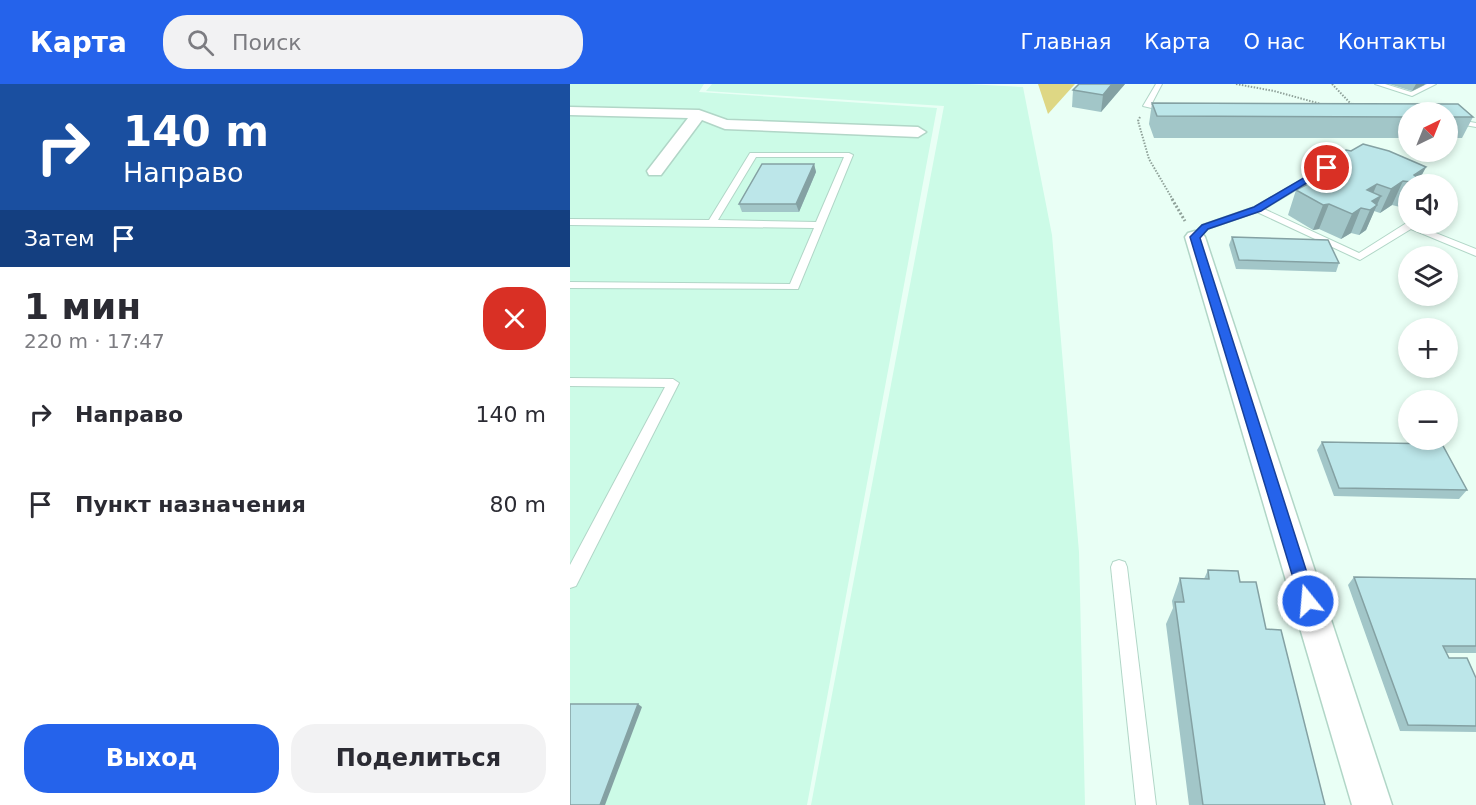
<!DOCTYPE html>
<html lang="ru">
<meta charset="utf-8">
<style>
:root{--surface:#fff;--page:#f2f2f3;--text:#2b2b33;--muted:#7c7c81;--accent:#2563eb}
body{margin:0;font-family:"DejaVu Sans",sans-serif;background:var(--page);color:var(--text);height:100vh;display:flex;flex-direction:column;font-size:22px;white-space:nowrap}
*{box-sizing:border-box;margin:0}
p{font-size:20px;color:var(--muted)}
.icon{flex:none;width:33px;height:33px;fill:none;stroke:currentColor;stroke-width:2;stroke-linecap:round;stroke-linejoin:round}
.map{position:relative;flex:1;overflow:hidden}
.sheet{display:flex;flex-direction:column;background:var(--surface);width:570px}
.sheet>*{flex:none}
.top-card{background:#1a4fa0;color:#fff;overflow:hidden}
.needle{width:39px;rotate:43deg}
.buttons{position:absolute;left:828px;top:18px;display:grid;gap:12px}
.buttons a{display:grid;place-items:center;width:60px;height:60px;border-radius:50%;background:var(--surface);box-shadow:0 3px 9px #0003;font-size:30px}
.pin{position:absolute;display:grid;place-items:center;width:51px;height:51px;color:#fff;margin:-26px;border:3px solid #fff;border-radius:50%;box-shadow:0 2px 6px #0007}
.me{position:absolute;width:66px;margin:-33px;rotate:343deg;stroke-linejoin:round;filter:drop-shadow(0 0 4px #0008)}
.turn{display:flex;align-items:center;gap:21px;height:126px;padding:0 24px;font-size:27px}
.turn .icon{width:78px;height:78px;stroke-width:2.5}
.turn b{display:block;font-size:42px;line-height:51px}
.then{display:flex;align-items:center;height:57px;padding:0 24px;background:#0003;gap:12px;font-size:22px}
.round{display:grid;place-items:center;flex:none;width:63px;height:63px;border-radius:24px;background:var(--page)}
.overview{display:flex;align-items:center;justify-content:space-between;height:102px;padding:0 24px}
h1{font-size:36px;font-weight:700;line-height:45px}
.button{display:flex;gap:12px;margin-top:auto;padding:12px 24px}
.button a{flex:1;height:69px;border-radius:24px;background:var(--accent);color:#fff;font-size:24px;font-weight:700;line-height:69px;text-align:center}
.button a+a{background:var(--page);color:var(--text)}
ul{padding:0;list-style:none}
li{display:flex;align-items:center;gap:18px;height:90px;padding:0 24px}
li div{flex:1}
li b{display:block;font-size:22px}
li em{font-style:normal}
header{display:flex;align-items:center;gap:36px;box-sizing:border-box;height:84px;padding:0 30px;background:var(--accent);color:#fff}
header strong{font-size:28px}
nav{display:flex;gap:33px;margin-inline-start:auto;font-size:21px}
.search{width:420px;height:54px;background:var(--page);display:flex;align-items:center;gap:15px;box-sizing:border-box;padding:0 21px;border-radius:24px;color:var(--muted);font-size:22px}
main{display:flex;flex:1;min-height:0}
.map>svg:first-child{display:block}
.built{fill:#ccfbe7}
.green{fill:#ded784}
.lines{fill:none;stroke-linecap:round;stroke-linejoin:round}
.service-casing{stroke:#b1d6c7;stroke-width:2}
.minor-casing{stroke:#b1d6c7;stroke-width:3}
.path-far1{stroke:#8fa199;stroke-width:2;stroke-dasharray:1.5 1.5;stroke-linecap:butt}
.path{stroke:#8fa199;stroke-width:3;stroke-dasharray:2 2;stroke-linecap:butt}
.service{fill:#fff;fill-rule:evenodd}
.minor{fill:#fff;fill-rule:evenodd}
.wall{fill:#a2c6c8}
.shaded-wall{fill:#84a1a3}
.building{fill:#bce6e9;stroke:#84a1a3;stroke-width:1.5}
.route{fill:#2563eb;stroke:#184099;stroke-width:1.5}
</style>
<header>
<strong>Карта</strong>
<div class="search"><svg class="icon" aria-label="search" viewBox="0 0 24 24"><circle cx="10" cy="10" r="6"/><path d="M15 15l6 6"/></svg>Поиск</div>
<nav><a>Главная</a><a>Карта</a><a>О нас</a><a>Контакты</a></nav>
</header>
<main>
<section class="sheet">
<div class="top-card">
<div class="turn"><svg class="icon" aria-label="right" viewBox="0 0 24 24"><path d="M7 20v-9h11M14 6l5 5-5 5"/></svg><div><b>140 m</b>Направо</div></div>
<div class="then">Затем<svg class="icon" aria-label="arrive" viewBox="0 0 24 24"><path d="M6 21V4h12l-3 4 3 4H6"/></svg></div>
</div>
<div class="overview"><div><h1>1 мин</h1><p>220 m · 17:47</p></div><a class="round" style="background:#d93025;color:#fff"><svg class="icon" aria-label="close" viewBox="0 0 24 24"><path d="M6 6l12 12M18 6L6 18"/></svg></a></div>
<ul>
<li><svg class="icon" aria-label="right" viewBox="0 0 24 24"><path d="M7 20v-9h11M14 6l5 5-5 5"/></svg><div><b>Направо</b></div><em>140 m</em></li>
<li><svg class="icon" aria-label="arrive" viewBox="0 0 24 24"><path d="M6 21V4h12l-3 4 3 4H6"/></svg><div><b>Пункт назначения</b></div><em>80 m</em></li>
</ul>
<div class="button"><a>Выход</a><a>Поделиться</a></div>
</section>
<div class="map">
<svg width="906" height="721" viewBox="0 0 906 721">
<rect width="100%" height="100%" fill="#e9fff5"/>
<!-- built -->
<g class="built">
<path d="M0 0H134L129 8 367 24 237 721H0Z"/>
<path d="M142 0H397L453 3 482 151 509 468 515 721H241L374 22 136 7Z"/>
</g>
<!-- green -->
<path class="green" d="M468 0H505L478 30Z"/>
<g class="lines">
<defs>
<g id="service">
<path d="M586 0H592L581 21 603 25V29L573 22Z"/>
<path d="M805 0H815L841 8 857 0H866L842 12Z"/>
<path d="M878 34 906 39V43L878 38Z"/>
<path d="M180 69H279L283 71 228 205 0 204V198L220 200 244 144 0 141V135L139 136ZM186 73H274L246 138 148 136Z"/>
<path d="M770 74H773V78L694 125 789 169 838 138 906 165V172L841 145 790 176 687 128 638 145 628 155 620 153 632 141 684 123Z"/>
<path d="M0 294 103 295 109 299 6 502 0 504V481L95 303 0 302Z"/>
<path d="M549 476 555 478 557 483 586 721H566L541 483 543 478Z"/>
</g>
<g id="minor">
<path d="M0 23 129 26 157 36 348 43 356 48 348 53 155 45 132 36 91 91H79L77 87 118 34 0 31Z"/>
<path d="M625 147 632 149 635 153 822 721H782L615 153 618 149Z"/>
</g>
</defs>
<!-- service casing -->
<use href="#service" class="service-casing"/>
<!-- minor casing -->
<use href="#minor" class="minor-casing"/>
<!-- path-far1 -->
<g class="path-far1">
<path d="M666 0 704 7 751 20"/>
<path d="M762 0 783 22"/>
<path d="M570 33 568 37 579 75 603 116"/>
</g>
<!-- path -->
<path class="path" d="M602 115 615 137"/>
<!-- service -->
<use href="#service" class="service"/>
<!-- minor -->
<use href="#minor" class="minor"/>
</g>
<!-- wall -->
<g class="wall">
<path d="M509 0H555L531 28 502 23 503 6Z"/>
<path d="M819 0H855L854 1 842 7Z"/>
<path d="M582 19 888 20 903 33 892 54H878V28H838V54H584L579 40Z"/>
<path d="M768 70 856 83 847 100H838V113L836 118 830 123 822 121 810 129 804 127 796 146 789 151 781 149 771 155 749 145 743 146 718 131 726 106 730 104 732 97 747 95 753 91 757 80 766 75Z"/>
<path d="M244 80 246 88 229 128H172L169 120Z"/>
<path d="M662 153 769 179 766 188 666 185 659 161Z"/>
<path d="M752 358 897 406 889 415 764 412 747 366Z"/>
<path d="M638 486 670 498 696 545 755 721H619L596 540 603 524 602 517 610 494 634 495Z"/>
<path d="M784 493 906 495V569H876L879 574 906 594V648L830 647 778 501Z"/>
</g>
<!-- shaded-wall -->
<g class="shaded-wall">
<path d="M542 0H555L531 28 533 11Z"/>
<path d="M846 0H855L854 1 842 7Z"/>
<path d="M244 80 246 88 229 128 226 120Z"/>
<path d="M856 83 847 100H840L844 91Z"/>
<path d="M833 97 822 121 810 129 821 105Z"/>
<path d="M807 100 797 124H791L781 149 771 155 782 130 797 106Z"/>
<path d="M838 104V113L836 118 830 123Z"/>
<path d="M811 112 796 146 789 151 800 126 802 117Z"/>
<path d="M759 120 749 145 743 146 753 121Z"/>
<path d="M68 620 72 623 35 721H30Z"/>
</g>
<!-- building -->
<g class="building">
<path d="M509 0H542L533 11 503 6Z"/>
<path d="M582 19 888 20 903 33H878V28H838V33L587 32Z"/>
<path d="M793 60 819 67 856 83 844 91 848 94 841 98 833 97 821 105 807 100 797 106 811 112 802 117 807 121 800 126 791 124 782 130 759 120 753 121 726 106 736 101 732 97 740 93 747 95 756 89 762 92 772 86 757 80 771 72 768 70 776 66 781 67Z"/>
<path d="M192 80H244L226 120H169Z"/>
<path d="M662 153 758 156 769 179 669 176Z"/>
<path d="M752 358 872 360 897 406 769 404Z"/>
<path d="M638 486 668 487 670 498H686L696 545 711 546 755 721H633L605 518H614L610 494 639 495Z"/>
<path d="M784 493 906 495V562H873L879 574H897L906 594V642L838 641Z"/>
<path d="M0 620H68L30 721H0Z"/>
</g>
<!-- route -->
<path class="route" d="M754 82 761 84 691 127 638 145 630 154 746 517 744 522 738 524 732 522 730 517 620 153 632 141 684 123Z"/>
</svg>
<div class="buttons">
<a><svg class="needle" viewBox="-14 -14 28 28"><path d="M0-13l5 13h-10z" fill="#e53935"/><path d="M0 13l5-13h-10z" fill="#7c7c81"/></svg></a>
<a><svg class="icon" aria-label="sound" viewBox="0 0 24 24"><path d="M4 9h4l5-4v14l-5-4H4zM17 9q2 3 0 6"/></svg></a>
<a><svg class="icon" aria-label="layers" viewBox="0 0 24 24"><path d="M12 4l9 5-9 5-9-5zM3 14l9 5 9-5"/></svg></a>
<a>+</a>
<a>−</a>
</div>
<div class="pin" style="left:757px;top:84px;background:#d93025"><svg class="icon" aria-label="arrive" viewBox="0 0 24 24"><path d="M6 21V4h12l-3 4 3 4H6"/></svg></div>
<svg class="me" style="left:738px;top:517px" viewBox="-20 -20 40 40"><circle r="17" fill="#2563eb" stroke="#fff" stroke-width="3"/><path d="M0-11L8 9 0 5-8 9z" fill="#fff"/></svg>
</div>
</main>
